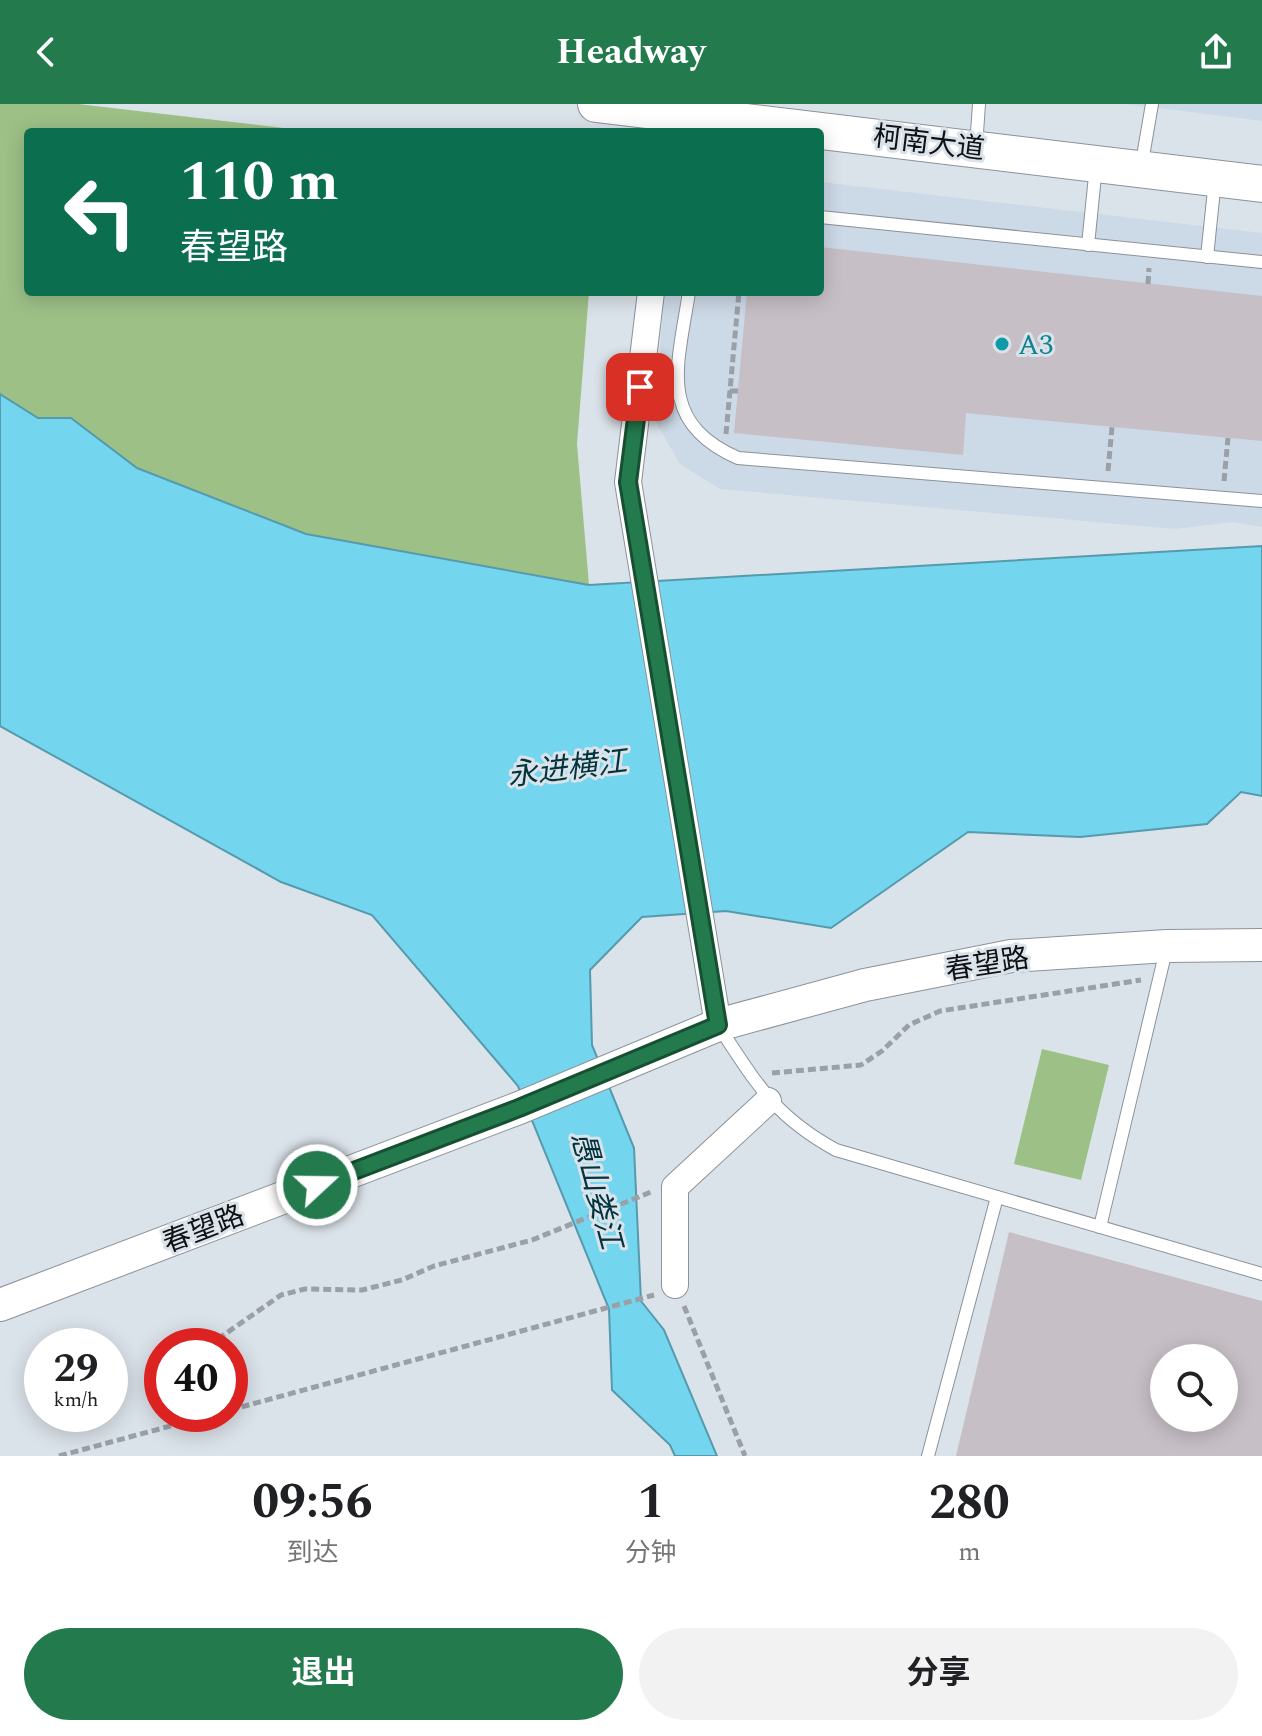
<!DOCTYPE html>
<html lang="zh">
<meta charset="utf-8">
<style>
:root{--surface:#fff;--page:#f2f2f2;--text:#202124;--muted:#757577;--accent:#227a4d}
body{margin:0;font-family:Spectral,"Noto Sans SC",serif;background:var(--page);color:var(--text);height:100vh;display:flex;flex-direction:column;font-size:30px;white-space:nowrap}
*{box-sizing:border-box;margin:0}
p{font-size:26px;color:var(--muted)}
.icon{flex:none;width:44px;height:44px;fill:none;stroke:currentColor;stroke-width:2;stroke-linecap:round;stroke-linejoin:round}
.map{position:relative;height:1352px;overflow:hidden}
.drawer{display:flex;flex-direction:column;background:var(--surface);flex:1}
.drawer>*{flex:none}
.banner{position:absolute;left:24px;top:24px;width:800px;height:168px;border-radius:8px;box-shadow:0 4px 20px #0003;background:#0b6e4f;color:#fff;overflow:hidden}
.controls{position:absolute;left:1150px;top:1240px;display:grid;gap:16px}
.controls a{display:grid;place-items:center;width:88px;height:88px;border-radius:50%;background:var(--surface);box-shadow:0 4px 20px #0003;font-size:40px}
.speed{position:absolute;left:24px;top:1224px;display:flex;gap:16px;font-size:40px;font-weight:700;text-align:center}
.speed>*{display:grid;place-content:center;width:104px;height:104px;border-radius:50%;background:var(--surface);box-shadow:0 4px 20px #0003;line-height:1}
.speed small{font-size:20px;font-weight:400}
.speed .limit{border:12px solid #d22;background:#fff;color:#111}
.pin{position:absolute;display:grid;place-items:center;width:68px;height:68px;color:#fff;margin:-34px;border-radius:16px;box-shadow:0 4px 12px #0006}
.me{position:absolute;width:88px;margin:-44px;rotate:69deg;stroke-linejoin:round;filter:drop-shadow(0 0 6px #0008)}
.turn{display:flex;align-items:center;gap:28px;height:168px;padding:0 24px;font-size:36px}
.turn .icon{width:104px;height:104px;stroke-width:2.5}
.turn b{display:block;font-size:56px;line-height:68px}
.eta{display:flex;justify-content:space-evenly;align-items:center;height:136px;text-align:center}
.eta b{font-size:48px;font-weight:700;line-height:56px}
.button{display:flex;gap:16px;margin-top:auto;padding:16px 24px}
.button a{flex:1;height:92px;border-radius:48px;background:var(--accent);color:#fff;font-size:32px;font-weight:700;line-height:92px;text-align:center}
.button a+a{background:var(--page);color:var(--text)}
header{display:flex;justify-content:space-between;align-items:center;height:104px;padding:0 24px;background:var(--accent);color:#fff;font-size:36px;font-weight:700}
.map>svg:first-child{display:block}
.built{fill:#ccd9e6}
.green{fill:#9dc087}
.water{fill:#73d5ee;stroke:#559aad;stroke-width:2}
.building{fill:#c7bfc6;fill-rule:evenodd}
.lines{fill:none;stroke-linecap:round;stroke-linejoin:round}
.service-casing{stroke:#8b9299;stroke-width:14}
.minor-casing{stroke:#8b9299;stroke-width:28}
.tertiary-casing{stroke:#8b9299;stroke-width:34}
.secondary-casing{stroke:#8b9299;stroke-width:38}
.path{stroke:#9aa0a6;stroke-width:5;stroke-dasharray:8 4;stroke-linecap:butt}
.service{stroke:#fff;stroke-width:12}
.minor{stroke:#fff;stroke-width:26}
.tertiary{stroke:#fff;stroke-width:32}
.secondary{stroke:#fff;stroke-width:36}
.route-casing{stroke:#164f32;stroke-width:20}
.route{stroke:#227a4d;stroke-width:14}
.culture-dot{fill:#0f9aa8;stroke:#dbe3ea;stroke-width:3}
.labels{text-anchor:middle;stroke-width:6;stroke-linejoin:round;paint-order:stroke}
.street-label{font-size:28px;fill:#0f1114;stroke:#dbe3ea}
.culture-label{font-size:28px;fill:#0d838f;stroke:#dbe3ea;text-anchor:start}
.water-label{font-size:30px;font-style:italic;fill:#03343e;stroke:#dbe3ea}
</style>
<header><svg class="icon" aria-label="back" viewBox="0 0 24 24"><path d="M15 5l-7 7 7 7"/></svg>Headway<svg class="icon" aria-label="share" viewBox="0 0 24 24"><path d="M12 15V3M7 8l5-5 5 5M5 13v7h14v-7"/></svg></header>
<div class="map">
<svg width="1262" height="1352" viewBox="0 0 1262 1352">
<rect width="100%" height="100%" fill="#dbe3ea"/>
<!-- built -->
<g class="built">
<path d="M1123 0H1262V17L1151 3Z"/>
<path d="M820 78 1262 129V423L1233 418 1175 425 720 385 680 360 655 317 664 188H820Z"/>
</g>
<!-- green -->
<g class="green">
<path d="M0 0H78L318 28H28V188H589L577 340 589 481 306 430 137 364 71 314 38 315 0 290Z"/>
<path d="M1042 945 1109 961 1081 1076 1014 1060Z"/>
</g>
<!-- water -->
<path class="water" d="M0 290 38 314H71L137 364 306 430 589 481 1262 442V692L1241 688 1207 720 1080 733 968 728 831 824 726 807 642 813 590 866 592 941 634 1044 641 1197 664 1226 717 1352H675L670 1341 612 1286 609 1205 518 982 372 811 281 778 0 622Z"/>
<!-- building -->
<g class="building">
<path d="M820 143 1262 192V337L966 309 963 351 734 329 747 188H820Z"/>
<path d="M1009 1128 1262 1197V1352H956ZM1164 1254H1224V1314H1164Z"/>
</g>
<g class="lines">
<defs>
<g id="service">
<path d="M976 43 979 0"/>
<path d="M1141 64 1152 0"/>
<path d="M820 113 1262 158"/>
<path d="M1088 141 1096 62"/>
<path d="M1207 153 1215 76"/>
<path d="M689 188C678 261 656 318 738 354L1262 397"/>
<path d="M719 923C757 980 774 1012 836 1046L1262 1170"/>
<path d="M1100 1123 1167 842"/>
<path d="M928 1352 997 1093"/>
</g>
<g id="minor">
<path d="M651 188 628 378 718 921"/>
<path d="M675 1181V1083L768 997"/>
</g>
<path id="tertiary" d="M0 1201 519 1004 718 921 865 881 1011 852 1167 842 1262 841"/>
<path id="secondary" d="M596 0 1262 80"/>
</defs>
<!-- service casing -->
<use href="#service" class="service-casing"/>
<!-- minor casing -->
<use href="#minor" class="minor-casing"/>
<!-- tertiary casing -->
<use href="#tertiary" class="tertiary-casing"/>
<!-- secondary casing -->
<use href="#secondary" class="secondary-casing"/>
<!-- path -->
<g class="path">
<path d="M1148 180 1149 164"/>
<path d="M730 287H738"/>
<path d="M726 330 739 188"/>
<path d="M1108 367 1112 323"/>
<path d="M1224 377 1228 334"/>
<path d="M772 969 861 961 882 947 909 921 940 907 1141 876"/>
<path d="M684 1202 745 1352"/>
<path d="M208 1242 281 1191 305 1185 362 1186 402 1176 434 1162 532 1136 651 1088"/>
<path d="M230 1306 654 1191"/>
<path d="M59 1352 215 1310"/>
</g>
<!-- service -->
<use href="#service" class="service"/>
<!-- minor -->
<use href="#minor" class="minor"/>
<!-- tertiary -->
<use href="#tertiary" class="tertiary"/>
<!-- secondary -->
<use href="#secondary" class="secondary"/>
</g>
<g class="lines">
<defs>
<path id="route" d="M317 1081 519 1004 718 921 628 378 640 283"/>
</defs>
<!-- route casing -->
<use href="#route" class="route-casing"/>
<!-- route -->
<use href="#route" class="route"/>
</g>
<!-- markers -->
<circle class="culture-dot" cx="1002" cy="240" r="8"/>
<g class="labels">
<!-- street labels -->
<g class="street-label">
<text transform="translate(929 38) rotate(7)" y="10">柯南大道</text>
<text transform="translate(987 859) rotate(-9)" y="10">春望路</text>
<text transform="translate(203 1124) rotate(-21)" y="10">春望路</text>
</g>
<!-- culture labels -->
<g class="culture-label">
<text x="1018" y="250">A3</text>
</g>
<!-- water labels -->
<g class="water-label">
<text transform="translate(567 664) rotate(-7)" y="10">永进横江</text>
<text transform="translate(597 1086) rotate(75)" y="10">愚山娄江</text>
</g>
</g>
</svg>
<div class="controls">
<a><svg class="icon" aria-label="search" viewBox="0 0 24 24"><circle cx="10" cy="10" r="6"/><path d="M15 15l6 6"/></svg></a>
</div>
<div class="speed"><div>29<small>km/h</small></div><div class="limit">40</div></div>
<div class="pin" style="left:640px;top:283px;background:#d93025"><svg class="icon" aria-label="arrive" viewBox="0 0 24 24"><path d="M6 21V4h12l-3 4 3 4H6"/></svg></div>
<svg class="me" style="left:317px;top:1081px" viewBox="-20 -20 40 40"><circle r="17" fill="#227a4d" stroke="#fff" stroke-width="3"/><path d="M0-11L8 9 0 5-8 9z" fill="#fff"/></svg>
<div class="banner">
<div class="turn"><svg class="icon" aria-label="left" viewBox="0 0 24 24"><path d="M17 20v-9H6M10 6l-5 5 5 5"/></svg><div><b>110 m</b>春望路</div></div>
</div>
</div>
<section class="drawer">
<div class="eta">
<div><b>09:56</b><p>到达</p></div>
<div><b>1</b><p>分钟</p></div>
<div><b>280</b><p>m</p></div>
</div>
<div class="button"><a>退出</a><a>分享</a></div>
</section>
